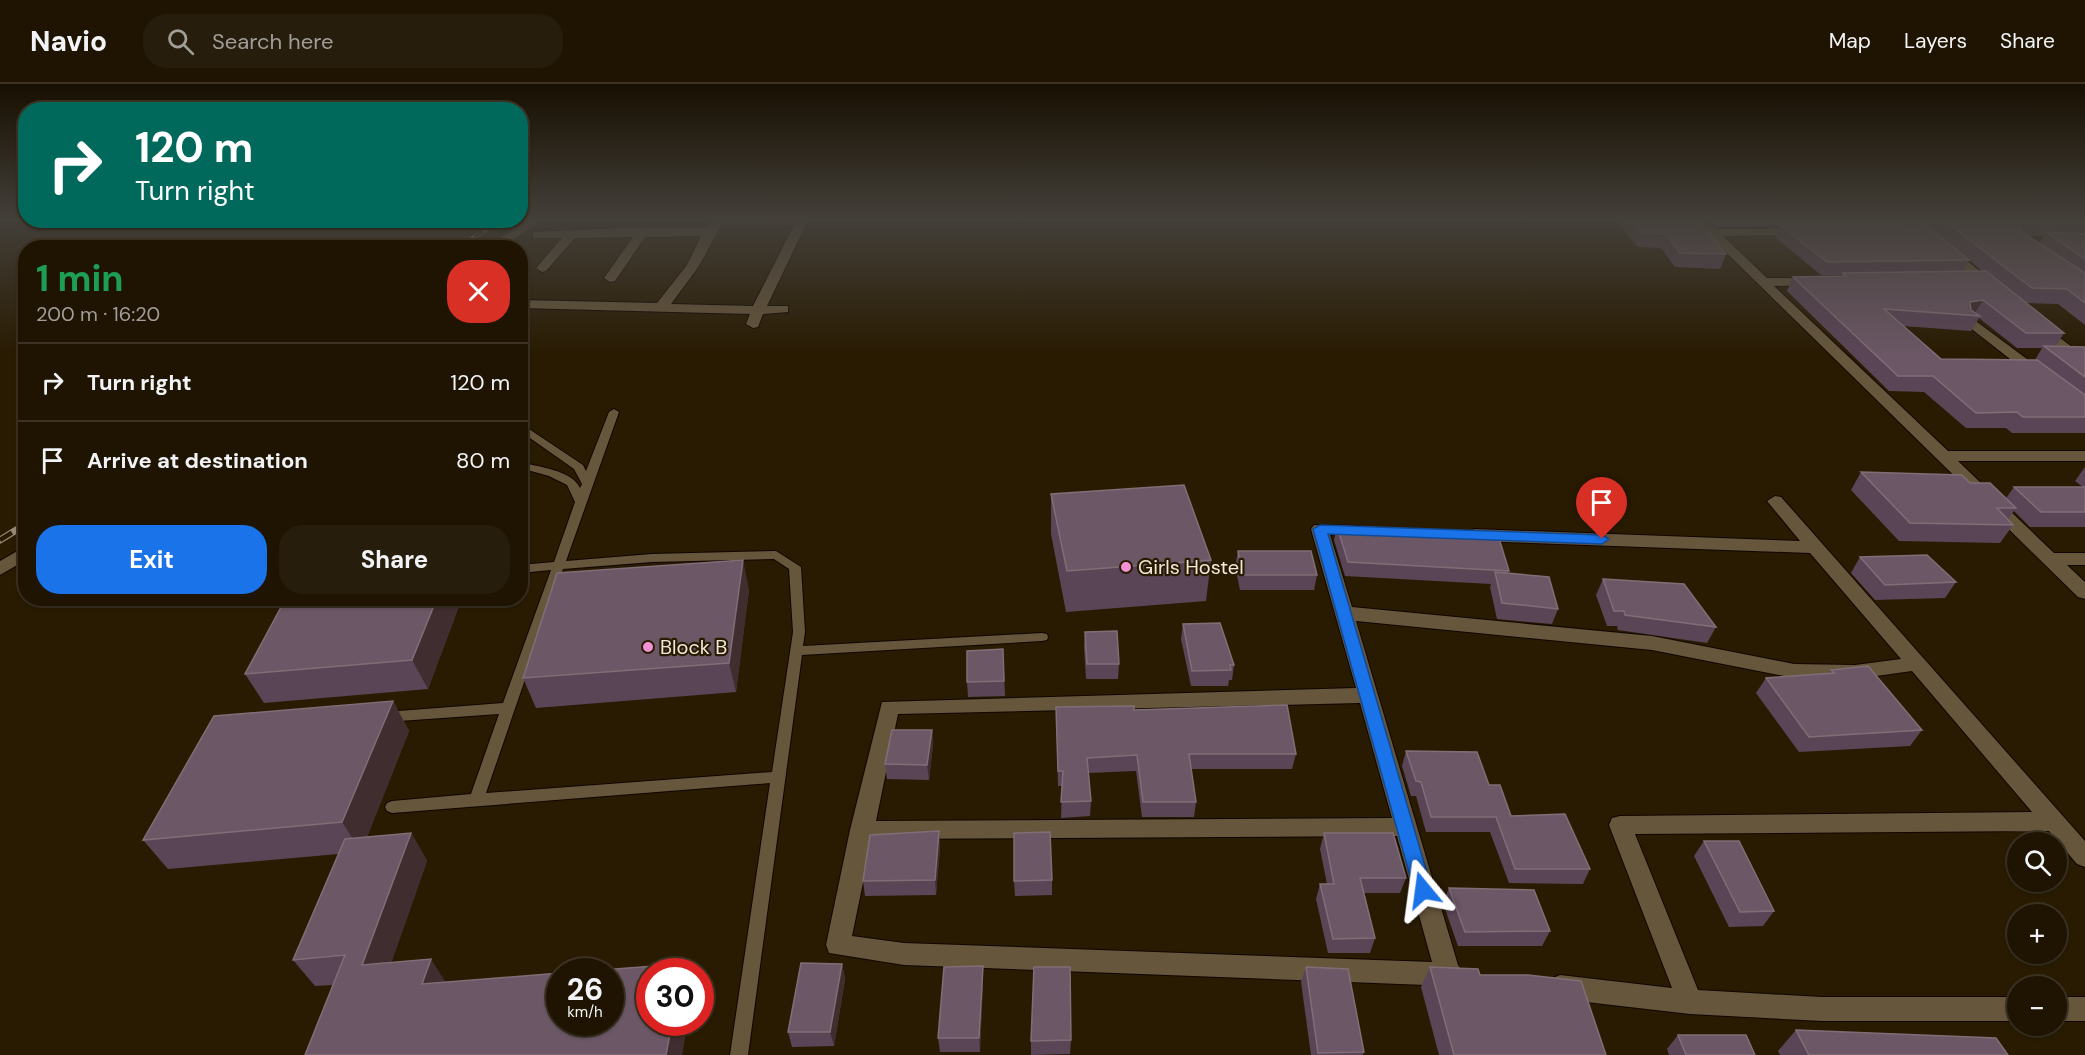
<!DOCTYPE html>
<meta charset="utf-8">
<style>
:root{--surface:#1f1402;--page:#271d0c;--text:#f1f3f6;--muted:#a19e99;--line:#3c3324;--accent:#1a73e8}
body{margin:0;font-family:"DM Sans",sans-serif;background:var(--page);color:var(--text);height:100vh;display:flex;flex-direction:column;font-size:22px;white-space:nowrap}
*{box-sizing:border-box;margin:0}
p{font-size:20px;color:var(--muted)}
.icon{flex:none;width:33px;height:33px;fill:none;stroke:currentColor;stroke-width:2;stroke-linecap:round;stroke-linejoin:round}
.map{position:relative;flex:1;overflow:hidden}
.panel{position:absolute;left:18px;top:156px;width:510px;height:366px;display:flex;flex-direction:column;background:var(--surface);border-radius:24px;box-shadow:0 2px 4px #0004,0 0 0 2px var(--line)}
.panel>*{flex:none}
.guide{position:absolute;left:18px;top:18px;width:510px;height:126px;border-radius:24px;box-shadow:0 2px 4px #0004,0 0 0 2px var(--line);background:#00695c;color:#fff;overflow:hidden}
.controls{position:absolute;left:2007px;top:748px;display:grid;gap:12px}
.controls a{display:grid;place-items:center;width:60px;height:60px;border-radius:50%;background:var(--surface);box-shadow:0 2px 4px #0004,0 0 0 2px var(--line);font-size:30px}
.speed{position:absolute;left:546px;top:874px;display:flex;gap:12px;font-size:30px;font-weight:700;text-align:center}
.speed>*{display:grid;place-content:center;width:78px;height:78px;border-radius:50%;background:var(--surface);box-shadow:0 2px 4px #0004,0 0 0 2px var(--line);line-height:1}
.speed small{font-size:15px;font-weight:400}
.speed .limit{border:9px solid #d22;background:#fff;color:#111}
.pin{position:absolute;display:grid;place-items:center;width:51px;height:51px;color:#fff;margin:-62px -26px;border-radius:50% 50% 50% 0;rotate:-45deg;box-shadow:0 0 6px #0007}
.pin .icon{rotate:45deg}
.me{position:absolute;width:66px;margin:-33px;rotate:344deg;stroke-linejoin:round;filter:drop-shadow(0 0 4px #0008)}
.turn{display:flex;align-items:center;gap:21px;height:126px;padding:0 18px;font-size:27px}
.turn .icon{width:78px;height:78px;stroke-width:2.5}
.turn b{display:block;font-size:42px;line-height:51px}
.round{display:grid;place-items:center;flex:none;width:63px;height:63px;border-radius:24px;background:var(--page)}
.overview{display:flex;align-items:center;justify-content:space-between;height:102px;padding:0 18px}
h1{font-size:36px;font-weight:700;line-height:45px;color:#1e9e55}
.action{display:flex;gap:12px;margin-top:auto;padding:12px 18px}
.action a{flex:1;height:69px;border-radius:24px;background:var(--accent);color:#fff;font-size:24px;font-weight:700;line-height:69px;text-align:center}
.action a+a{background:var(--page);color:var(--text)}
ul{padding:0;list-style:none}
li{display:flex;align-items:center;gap:18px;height:78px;padding:0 18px;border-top:2px solid var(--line)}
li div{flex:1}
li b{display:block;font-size:22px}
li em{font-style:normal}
header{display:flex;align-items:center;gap:36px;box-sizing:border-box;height:84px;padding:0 30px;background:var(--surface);border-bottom:2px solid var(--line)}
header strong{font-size:28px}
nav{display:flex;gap:33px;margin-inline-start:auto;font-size:21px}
.search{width:420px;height:54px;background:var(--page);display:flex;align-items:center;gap:15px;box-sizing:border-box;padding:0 21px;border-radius:24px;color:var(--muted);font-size:22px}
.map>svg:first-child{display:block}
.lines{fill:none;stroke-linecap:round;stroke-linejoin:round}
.lane-casing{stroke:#110500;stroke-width:2}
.street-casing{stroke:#110500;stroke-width:2}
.lane{fill:#66563c;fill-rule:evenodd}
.street{fill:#66563c;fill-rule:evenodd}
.rail-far1-casing{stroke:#958976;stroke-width:4.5}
.rail-casing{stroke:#958976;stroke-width:7}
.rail-far1{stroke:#291b02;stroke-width:3;stroke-dasharray:10;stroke-linecap:butt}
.rail{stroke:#291b02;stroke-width:4.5;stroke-dasharray:14;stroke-linecap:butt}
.wall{fill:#5a4557;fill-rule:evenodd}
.shaded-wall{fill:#402d2f}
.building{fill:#6b5765;stroke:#806e77;stroke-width:1.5}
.route{fill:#1a73e8;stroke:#114b97;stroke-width:1.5}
.poi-dot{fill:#f491d4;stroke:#291b02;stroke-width:2}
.labels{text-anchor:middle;stroke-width:4.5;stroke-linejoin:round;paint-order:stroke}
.poi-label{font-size:20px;fill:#f1e8d9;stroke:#291b02;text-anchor:start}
</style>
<header>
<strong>Navio</strong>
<div class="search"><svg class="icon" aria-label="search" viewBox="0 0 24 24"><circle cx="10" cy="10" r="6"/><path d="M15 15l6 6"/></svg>Search here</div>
<nav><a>Map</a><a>Layers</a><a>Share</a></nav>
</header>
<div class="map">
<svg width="2085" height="971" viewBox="0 0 2085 971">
<rect width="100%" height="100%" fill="#291b02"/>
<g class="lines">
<defs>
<path id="lane" d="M614 325 619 328 566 477 652 470 776 467 801 483 805 548 803 562 1042 549 1047 550 1048 553 1047 556 1042 557 802 571 748 971H730L770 699 392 729 387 727 385 723 387 719 392 717 471 710 499 630 385 638 380 637 378 633 380 629 385 628 503 619 551 486 520 489V481L554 478 575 418 567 401 549 392 520 384V378C538 383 572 386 580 404L582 400 574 385 520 347V339L583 381 586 387 609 328ZM774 475 789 485 793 548 772 688 486 709 563 485 652 478Z"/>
<g id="street">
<path d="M533 134H547L500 164H484Z"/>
<path d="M714 134H809L767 222H788V228L763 230 758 243 753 244 746 240 750 230 520 224V216L657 219 687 181 701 152 645 153 615 197 610 198 604 194 633 153 575 154 546 187 542 188 536 184 562 154H533V148L643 143 706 144ZM722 140 794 141 753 222 671 220 699 182Z"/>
<path d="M1691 134H1704L1716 145 1805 144V150L1801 151 1723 152 1767 194H1819V200L1814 201 1774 202 1948 367H2085V377H1958L2054 469H2085V481H2067L2085 498V515L2078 513Z"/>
<path d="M1900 134H1913L1995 199V205H1985Z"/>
<path d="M1969 232 2043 287 2045 290 2043 293H2033L1964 239V233Z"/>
<path d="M2039 238 2080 269V275H2070L2034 245 2032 242Z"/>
<path d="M1775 412 1781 413 2085 757V783L2077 780 2049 747 1635 750 1698 906 1822 913H2018V937H1822L1690 930 1560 915 1551 911 1547 903 1551 895 1560 891 1672 904 1609 741 1612 734 1620 732 2032 728 1912 587 1855 595 1794 594 1652 566 1356 537 1458 881 1465 890 1461 898 1452 902 904 881 829 869 826 861 850 746 882 618 1356 604 1311 445 1314 441 1360 442 1369 447 1360 452 1330 451 1352 523 1652 552 1794 580 1855 581 1901 575 1810 469 1474 457 1465 451 1474 445 1800 457 1767 417ZM1360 619 1392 734 876 737 898 630ZM1397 752 1432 878 904 859 852 852 872 755Z"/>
<path d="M26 462V476L0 491V477Z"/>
<rect x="2056" y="913" width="29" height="24"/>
</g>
</defs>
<!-- lane casing -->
<use href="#lane" class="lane-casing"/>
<!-- street casing -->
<use href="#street" class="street-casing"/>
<!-- lane -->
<use href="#lane" class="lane"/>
<!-- street -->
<use href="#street" class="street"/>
<defs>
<path id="rail-far1" d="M458 164 500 136"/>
<path id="rail" d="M0 456 26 440"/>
</defs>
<!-- rail-far1 casing -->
<use href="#rail-far1" class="rail-far1-casing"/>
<!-- rail casing -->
<use href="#rail" class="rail-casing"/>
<!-- rail-far1 -->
<use href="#rail-far1" class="rail-far1"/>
<!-- rail -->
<use href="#rail" class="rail"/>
</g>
<!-- wall -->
<g class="wall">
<path d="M1616 134H1705L1702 142 1726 170 1720 185 1675 183 1661 164 1638 163 1615 136Z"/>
<path d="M1707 134H1906L1903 139H1922L1916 134H2085V241L2058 220 2026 219 2064 249 2056 262 2085 263V349H2012L2006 344H1966L1924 308 1889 307 1787 207 1793 193 1842 192V191H1821L1775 153 1780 142 1717 143ZM2028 152H2044L2039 159ZM1969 176 1982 187H1963ZM1979 234 2017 264H2042L2035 276 1941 275 1903 242 1971 247Z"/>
<path d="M2085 383V443H2030L2014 427 2008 435 2013 441 2000 459 1899 457 1851 406 1861 388 1970 399 2006 414 2014 403H2083L2075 397Z"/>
<path d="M1051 410 1211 476 1206 517 1066 528 1051 450Z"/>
<path d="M1337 442 1509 487 1508 489 1558 525 1552 540 1497 535 1490 503 1491 500 1345 492 1334 456Z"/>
<path d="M1238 467 1317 491 1314 506H1240L1235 482Z"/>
<path d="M1860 473 1956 498 1945 514 1875 516 1851 489Z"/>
<path d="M1603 495 1716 543 1707 559 1618 546 1617 542H1607L1596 511Z"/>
<path d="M749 505 736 608 536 624 523 594Z"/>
<path d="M462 514 428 605 264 619 245 590Z"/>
<path d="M1183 540 1234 581 1232 596H1229L1228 602H1191L1181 555Z"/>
<path d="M1085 548 1119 580 1118 595H1086L1084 563Z"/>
<path d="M1003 565 1005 612 968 613 967 598Z"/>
<path d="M1831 586 1922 646 1910 662 1799 668 1756 609 1766 594 1828 589Z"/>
<path d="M393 617 409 647 367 753 411 749 427 777 391 879 446 898 681 880 685 888H650V939H687L682 971 333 901 315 902 293 876 338 770 168 785 143 756Z"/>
<path d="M1056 623 1134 626 1296 670 1292 685H1191L1196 718 1194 733H1142L1136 687 1088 689 1091 717 1090 732 1061 734 1062 702H1058Z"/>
<path d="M932 646 933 661 929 696 887 695 885 680Z"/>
<path d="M1406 667 1489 701 1511 732 1590 785 1583 800 1509 799 1490 748H1426L1416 712H1411L1402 682Z"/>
<path d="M939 747 940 763 936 811 865 812 863 797Z"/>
<path d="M1324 749 1406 794 1400 809H1364L1375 854 1370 869H1328L1316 815 1320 800H1327L1320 765Z"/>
<path d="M1704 757 1774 827 1763 842 1729 843 1694 772Z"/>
<path d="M1052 796V811L1015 812 1014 797Z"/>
<path d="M1449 804 1550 847 1542 862H1458L1443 819Z"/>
<path d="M842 880 845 895 834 962 792 963 788 948Z"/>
<path d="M1306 883 1364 968 1363 971H1311L1301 898Z"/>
<path d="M1430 883 1480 891 1606 971H1439L1421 903Z"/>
<path d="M983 897 980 968H940L938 954Z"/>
<path d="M1796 946 2008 971H1780L1778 967Z"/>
<path d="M1678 951 1755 971H1669L1667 965Z"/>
<path d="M1071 956 1070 970 1031 971V957Z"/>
</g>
<!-- shaded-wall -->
<g class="shaded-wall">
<path d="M1983 216 1974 231H1963L1970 218Z"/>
<path d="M743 476 749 505 736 608 729 579Z"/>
<path d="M437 514H462L428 605 412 576Z"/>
<path d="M393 617 409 647 361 768 342 738Z"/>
<path d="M932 646 933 661 929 696 927 681Z"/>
<path d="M939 747 940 763 936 811 935 796Z"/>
<path d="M411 749 427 777 381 908 362 881Z"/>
<path d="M431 875 448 902 422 900Z"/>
<path d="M681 880 685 888H680Z"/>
<path d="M842 880 845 895 834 962 830 948Z"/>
<path d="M983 882V897L980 968 979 954Z"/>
<path d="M672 939H687L682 971H666Z"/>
</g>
<!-- building -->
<g class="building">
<path d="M1630 134H1695L1726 170 1680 169 1666 150 1643 149Z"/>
<path d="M1941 134H2085V138H2019L2020 147 2085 189V219L2067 205 2032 204Z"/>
<path d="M1923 139 1969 176 1827 178 1780 141Z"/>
<path d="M2046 148 2085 150V175Z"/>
<path d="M1986 187 2064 249H2026L1983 216 1970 218 1971 226 1980 232 1884 225 1941 275 2037 276 2085 311V333H2023L2017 328 1976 329 1933 292H1898L1793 193 1846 192 1843 189Z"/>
<path d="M2044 262 2085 263V293Z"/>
<path d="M1861 388 1962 391 1970 399H1990L2016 424H1997L2013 441 1910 439Z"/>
<path d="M1184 401 1211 476 1067 487 1051 410Z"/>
<path d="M2014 403H2085V428H2041Z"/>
<path d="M1337 442 1498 451 1509 487 1348 478Z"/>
<path d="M1238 467H1311L1317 491H1242Z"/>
<path d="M1927 471 1956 498 1885 501 1860 473Z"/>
<path d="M743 476 729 579 523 594 557 489Z"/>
<path d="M1495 488 1549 493 1558 525 1502 519Z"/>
<path d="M1603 495 1684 500 1716 543 1625 531 1624 527H1614Z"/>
<path d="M286 514H437L412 576 245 590Z"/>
<path d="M1220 539 1234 581H1230L1231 586 1192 587 1183 540Z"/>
<path d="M1117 547 1119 580H1087L1085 548Z"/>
<path d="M1003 565 1004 597 967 598V567Z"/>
<path d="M1868 582 1922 646 1809 653 1766 594 1834 589 1831 586Z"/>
<path d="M393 617 342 738 143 756 214 632Z"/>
<path d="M1287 621 1296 670H1189L1196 718H1143L1137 671 1087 674 1091 717 1061 718 1063 687H1058L1056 623 1134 622V626Z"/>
<path d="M892 646H932L927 681 885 680Z"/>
<path d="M1406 667 1477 668 1489 701H1500L1511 732 1565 730 1590 785H1515L1496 733H1431L1421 698 1416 697Z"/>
<path d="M939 747 935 796 863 797 870 751Z"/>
<path d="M1050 748 1052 796 1014 797V749Z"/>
<path d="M411 749 362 881 431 875 422 900 560 889V939H610V888H575L681 880 680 888H650V939H672L666 971H305L345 871 293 876 345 755Z"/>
<path d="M1324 749H1393L1406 794H1360L1375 854 1333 855 1320 800H1334Z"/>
<path d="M1704 757H1739L1774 827 1740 828Z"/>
<path d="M1449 804 1534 806 1550 847 1465 848Z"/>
<path d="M801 879 842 880 830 948H788Z"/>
<path d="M983 882 979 954H938L944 883Z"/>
<path d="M1034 883H1070L1071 956 1031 957Z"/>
<path d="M1306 883 1348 885 1364 968 1318 969Z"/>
<path d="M1430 883 1478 885 1480 891H1528L1581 897 1606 971H1454Z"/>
<path d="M1796 946 1996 954 2008 971H1809Z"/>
<path d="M1678 951H1746L1755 971H1686Z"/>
</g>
<!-- sky -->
<linearGradient id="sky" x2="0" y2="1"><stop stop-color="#170f01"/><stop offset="0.5" stop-color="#433f39"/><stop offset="1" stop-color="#433f39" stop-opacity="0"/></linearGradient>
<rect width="2085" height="270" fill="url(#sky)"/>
<!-- route -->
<path class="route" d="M1320 441 1602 451 1609 455 1602 460 1328 450 1432 806 1430 811 1423 813 1417 811 1414 806 1313 445Z"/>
<!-- markers -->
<g class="poi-dot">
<circle cx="1126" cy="483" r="6"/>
<circle cx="648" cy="563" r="6"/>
</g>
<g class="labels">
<!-- poi labels -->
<g class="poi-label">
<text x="1138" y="490">Girls Hostel</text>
<text x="660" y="570">Block B</text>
</g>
</g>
</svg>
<div class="controls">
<a><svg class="icon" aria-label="search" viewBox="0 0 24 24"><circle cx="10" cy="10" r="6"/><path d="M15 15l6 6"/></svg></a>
<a>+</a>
<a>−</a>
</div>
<div class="speed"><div>26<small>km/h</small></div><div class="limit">30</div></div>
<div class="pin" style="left:1602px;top:455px;background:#d93025"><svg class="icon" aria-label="arrive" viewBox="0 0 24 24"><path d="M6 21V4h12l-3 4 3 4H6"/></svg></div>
<svg class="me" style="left:1423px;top:806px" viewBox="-20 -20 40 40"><path d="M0-17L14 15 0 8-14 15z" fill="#1a73e8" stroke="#fff" stroke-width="4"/></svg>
<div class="guide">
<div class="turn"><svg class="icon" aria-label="right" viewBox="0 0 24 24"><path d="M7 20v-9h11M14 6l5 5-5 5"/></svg><div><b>120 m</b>Turn right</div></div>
</div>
<section class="panel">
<div class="overview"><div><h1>1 min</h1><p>200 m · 16:20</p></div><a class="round" style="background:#d93025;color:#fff"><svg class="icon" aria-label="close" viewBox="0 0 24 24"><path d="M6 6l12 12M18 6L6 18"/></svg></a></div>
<ul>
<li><svg class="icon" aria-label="right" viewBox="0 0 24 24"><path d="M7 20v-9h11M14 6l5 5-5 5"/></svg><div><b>Turn right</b></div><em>120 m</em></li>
<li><svg class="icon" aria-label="arrive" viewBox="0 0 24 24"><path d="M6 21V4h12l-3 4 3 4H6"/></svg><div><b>Arrive at destination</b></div><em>80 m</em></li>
</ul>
<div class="action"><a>Exit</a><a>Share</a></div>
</section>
</div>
